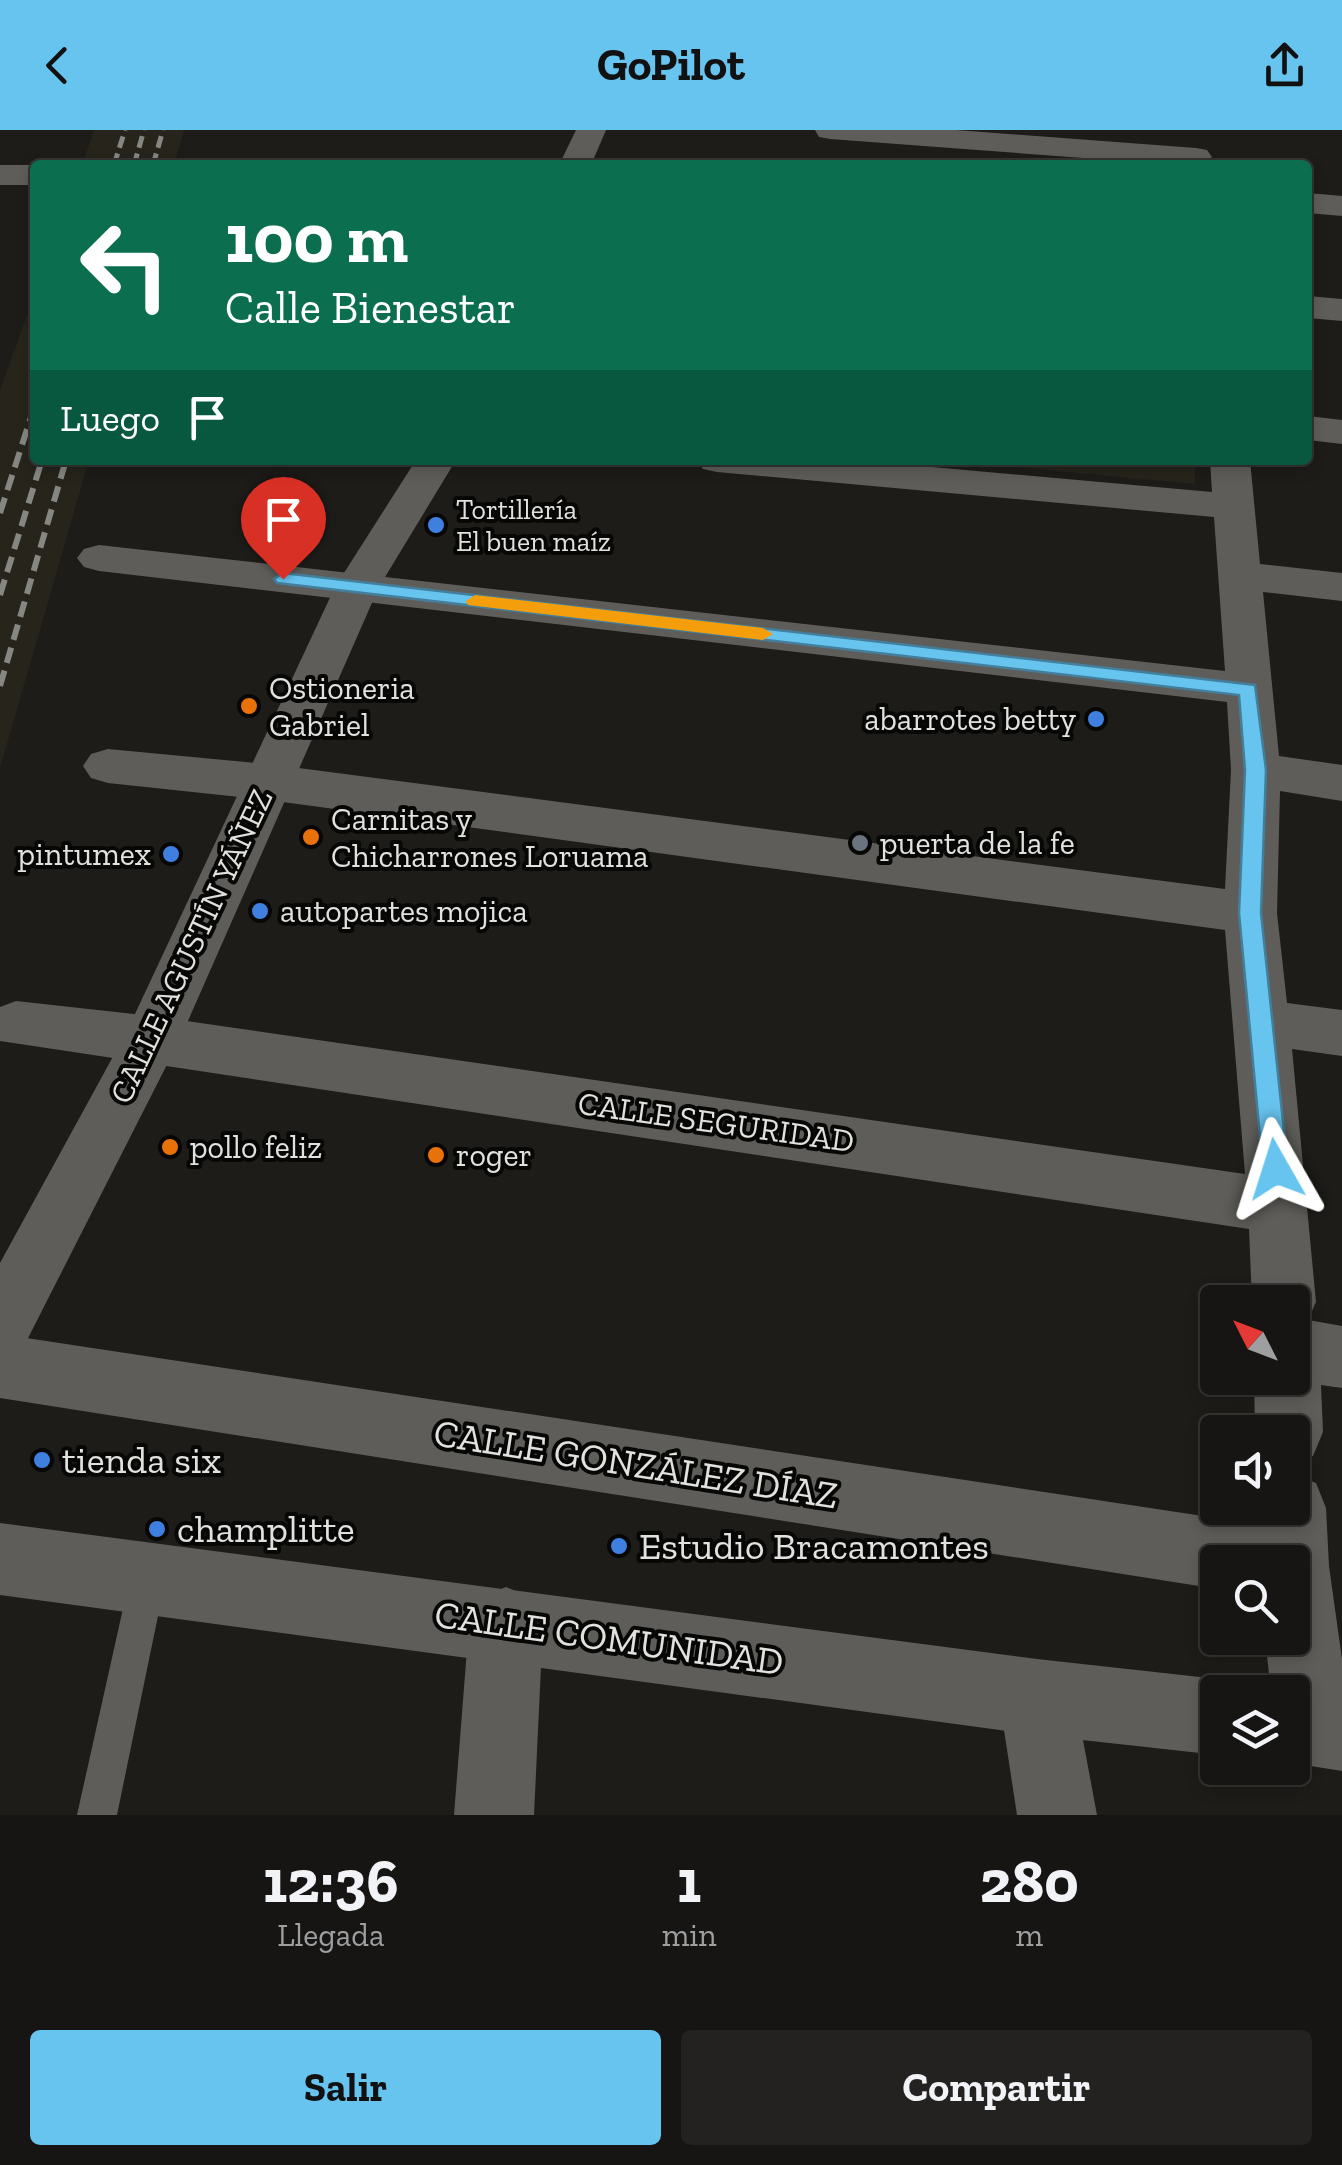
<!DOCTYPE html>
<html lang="es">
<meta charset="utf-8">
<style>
:root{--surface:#161513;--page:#232221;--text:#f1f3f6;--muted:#9e9fa0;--line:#353433;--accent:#67c4ef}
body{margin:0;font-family:"Zilla Slab",serif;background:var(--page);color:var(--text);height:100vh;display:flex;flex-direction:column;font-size:38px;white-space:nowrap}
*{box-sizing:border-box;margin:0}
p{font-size:32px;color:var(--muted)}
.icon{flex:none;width:55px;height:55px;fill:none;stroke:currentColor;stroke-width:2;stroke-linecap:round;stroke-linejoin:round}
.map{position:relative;height:1685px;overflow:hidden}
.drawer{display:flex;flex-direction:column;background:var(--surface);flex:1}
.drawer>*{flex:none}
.banner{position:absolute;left:30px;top:30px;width:1282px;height:305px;border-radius:10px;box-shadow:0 5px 15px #0003,0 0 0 2px var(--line);background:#0b6e4f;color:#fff;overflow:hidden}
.needle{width:65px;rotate:312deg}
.tools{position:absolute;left:1200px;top:1155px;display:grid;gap:20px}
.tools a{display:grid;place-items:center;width:110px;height:110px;border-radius:10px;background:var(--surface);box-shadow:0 5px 15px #0003,0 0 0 2px var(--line);font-size:50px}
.pin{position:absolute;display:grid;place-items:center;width:85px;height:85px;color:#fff;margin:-102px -42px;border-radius:50% 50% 50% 0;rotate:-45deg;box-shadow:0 0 10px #0007}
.pin .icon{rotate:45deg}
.me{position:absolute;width:110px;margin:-55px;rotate:354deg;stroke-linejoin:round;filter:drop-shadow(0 0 8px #0008)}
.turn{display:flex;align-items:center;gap:35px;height:210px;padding:0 30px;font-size:45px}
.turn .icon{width:130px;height:130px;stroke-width:2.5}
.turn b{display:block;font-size:70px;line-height:85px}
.then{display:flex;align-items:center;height:95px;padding:0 30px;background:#0003;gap:20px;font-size:38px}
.eta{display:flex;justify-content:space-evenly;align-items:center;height:170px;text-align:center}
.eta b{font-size:60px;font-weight:800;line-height:70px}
.action{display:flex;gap:20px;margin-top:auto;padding:20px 30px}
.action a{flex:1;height:115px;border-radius:10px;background:var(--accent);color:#111;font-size:40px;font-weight:800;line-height:115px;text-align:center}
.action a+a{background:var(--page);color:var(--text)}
header{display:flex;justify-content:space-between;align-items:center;height:130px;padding:0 30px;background:var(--accent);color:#111;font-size:45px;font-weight:800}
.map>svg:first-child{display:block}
.built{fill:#26241b}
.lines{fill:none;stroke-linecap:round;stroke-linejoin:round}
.lane{fill:#5e5d59;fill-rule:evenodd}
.street{fill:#5e5d59;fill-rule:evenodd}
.secondary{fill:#5e5d59;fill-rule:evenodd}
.rail-far1{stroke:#868683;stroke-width:5;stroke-dasharray:12 6;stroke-linecap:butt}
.rail{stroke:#868683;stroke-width:6;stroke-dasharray:16 8;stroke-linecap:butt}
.route{fill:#67c4ef;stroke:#437f9b;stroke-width:2.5}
.slow{fill:#f59e0b}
.shop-dot{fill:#3f7fe0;stroke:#070706;stroke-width:4}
.food-dot{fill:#e8710a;stroke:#070706;stroke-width:4}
.worship-dot{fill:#6b7280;stroke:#070706;stroke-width:4}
.labels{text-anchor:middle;stroke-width:8;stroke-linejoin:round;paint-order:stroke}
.far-poi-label{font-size:28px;fill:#e1e1de;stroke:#070706;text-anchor:start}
.poi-label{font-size:32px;fill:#e1e1de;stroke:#070706;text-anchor:start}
.street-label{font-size:32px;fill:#e1e1de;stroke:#070706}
.near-poi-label{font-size:38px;fill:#e1e1de;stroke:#070706;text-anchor:start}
.near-street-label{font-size:38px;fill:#e1e1de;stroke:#070706}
</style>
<header><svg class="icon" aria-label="back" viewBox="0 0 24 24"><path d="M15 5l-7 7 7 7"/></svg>GoPilot<svg class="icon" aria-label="share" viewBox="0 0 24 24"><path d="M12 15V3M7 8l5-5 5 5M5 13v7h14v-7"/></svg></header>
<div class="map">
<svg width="1342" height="1685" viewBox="0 0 1342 1685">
<rect width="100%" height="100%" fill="#1d1c19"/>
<!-- built -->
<g class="built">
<path d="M94 0H184L174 35H82Z"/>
<path d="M35 163V330H89L0 638V260Z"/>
<path d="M941 330H1195V354Z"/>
</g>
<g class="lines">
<!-- lane -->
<path class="lane" d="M148 1429 161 1434 166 1447 117 1685H77L130 1447 135 1434Z"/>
<!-- street -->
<g class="street">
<path d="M815 0H956L1196 18 1207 20 1212 27 1202 35H1177L830 9 819 7Z"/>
<rect x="0" y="35" width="35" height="20"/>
<path d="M1308 63 1342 66V86L1308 83Z"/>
<path d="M1308 166 1342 169V191L1308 188Z"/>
<path d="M1308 286 1342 290V314L1308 310Z"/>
<path d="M697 330H854L1212 362 1210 330H1250L1260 434 1342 443V471L1263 462 1279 626 1342 635V671L1280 661 1277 783 1287 873 1342 880V926L1292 919 1316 1172 1308 1190 1342 1196V1258L1321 1255 1323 1302 1313 1326 1292 1334V1302H1255L1254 1248H1292V1172H1252L1249 1099 0 911V877L16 871 152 886 1245 1044 1225 800 268 670 108 653 91 648 83 636 91 624 108 619 268 634 1225 759 1231 640 1227 572 99 441 84 437 77 428 84 419 99 415 1225 541 1214 387 717 342 703 339Z"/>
<path d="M0 1204 1256 1394V1378H1292V1343L1316 1353 1326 1378 1329 1436 1342 1529V1620L1340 1624 1313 1635 1292 1627V1562H1271L1265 1508H1292V1432H1218V1459L0 1268Z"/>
<path d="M506 1457 532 1468 543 1494 534 1685H454L469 1494 480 1468Z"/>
<path d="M1037 1529 1064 1540 1075 1567 1097 1685H1017L999 1567 1010 1540Z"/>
</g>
<!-- secondary -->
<g class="secondary">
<path d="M576 0H606L591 35H559Z"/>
<path d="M416 330H456L379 457 180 909 23 1218 0 1226V1133L127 901 335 457Z"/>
<path d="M0 1393 1037 1529 1218 1549 1246 1562H1218V1625L1037 1605 0 1465Z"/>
<path d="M1292 1557 1342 1565V1641L1292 1633V1562H1278Z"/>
</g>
<!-- rail-far1 -->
<g class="rail-far1">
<path d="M114 35 125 0"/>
<path d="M134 35 144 0"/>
<path d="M153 35 163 0"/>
<path d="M32 286 35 276"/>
</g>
<!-- rail -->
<g class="rail">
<path d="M0 383 32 284"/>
<path d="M0 465 42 330"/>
<path d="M0 556 66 330"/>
</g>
</g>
<!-- route -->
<path class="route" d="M283 443 1255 555 1266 640 1261 783 1288 1039 1284 1047 1276 1050 1267 1047 1263 1039 1239 783 1245 640 1239 565 277 453 274 449Z"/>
<!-- slow -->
<path class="slow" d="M475 465 763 498 773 504 763 510 468 475 466 471Z"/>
<!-- markers -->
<g class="shop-dot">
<circle cx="436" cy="395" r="10"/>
<circle cx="1096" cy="589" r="10"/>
<circle cx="171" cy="724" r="10"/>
<circle cx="260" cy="781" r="10"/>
<circle cx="42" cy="1330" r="10"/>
<circle cx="157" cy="1399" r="10"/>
<circle cx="619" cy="1416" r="10"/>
</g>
<g class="food-dot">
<circle cx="249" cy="576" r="10"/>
<circle cx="311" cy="707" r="10"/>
<circle cx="170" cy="1017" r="10"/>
<circle cx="436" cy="1025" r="10"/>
</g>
<circle class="worship-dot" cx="860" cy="713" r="10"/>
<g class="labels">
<!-- far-poi labels -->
<g class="far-poi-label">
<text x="456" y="389">Tortillería<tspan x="456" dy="32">El buen maíz</tspan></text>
</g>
<!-- poi labels -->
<g class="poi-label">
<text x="269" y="569">Ostioneria<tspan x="269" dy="37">Gabriel</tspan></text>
<text x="1076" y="600" text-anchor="end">abarrotes betty</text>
<text x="331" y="700">Carnitas y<tspan x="331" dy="37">Chicharrones Loruama</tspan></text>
<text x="880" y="724">puerta de la fe</text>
<text x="151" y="735" text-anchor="end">pintumex</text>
<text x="280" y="792">autopartes mojica</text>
<text x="190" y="1028">pollo feliz</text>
<text x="456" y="1036">roger</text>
</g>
<!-- street labels -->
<g class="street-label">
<text transform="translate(191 816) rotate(-65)" y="11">CALLE AGUSTÍN YÁÑEZ</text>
<text transform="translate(716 992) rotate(8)" y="11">CALLE SEGURIDAD</text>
</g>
<!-- near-poi labels -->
<g class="near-poi-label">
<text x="62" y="1343">tienda six</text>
<text x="177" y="1412">champlitte</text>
<text x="639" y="1429">Estudio Bracamontes</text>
</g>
<!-- near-street labels -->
<g class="near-street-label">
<text transform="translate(636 1334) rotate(9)" y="13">CALLE GONZÁLEZ DÍAZ</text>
<text transform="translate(609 1508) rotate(8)" y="13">CALLE COMUNIDAD</text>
</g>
</g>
</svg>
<div class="tools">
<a><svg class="needle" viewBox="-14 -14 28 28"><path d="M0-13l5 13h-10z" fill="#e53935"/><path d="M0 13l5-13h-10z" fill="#9e9fa0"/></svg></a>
<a><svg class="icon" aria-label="sound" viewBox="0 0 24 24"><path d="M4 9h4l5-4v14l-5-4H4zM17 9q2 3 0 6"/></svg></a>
<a><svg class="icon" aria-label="search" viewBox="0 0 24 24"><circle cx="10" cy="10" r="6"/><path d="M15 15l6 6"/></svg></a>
<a><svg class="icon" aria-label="layers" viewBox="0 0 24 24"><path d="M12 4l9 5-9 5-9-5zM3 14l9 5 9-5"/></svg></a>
</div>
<div class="pin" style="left:283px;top:449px;background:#d93025"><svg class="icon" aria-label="arrive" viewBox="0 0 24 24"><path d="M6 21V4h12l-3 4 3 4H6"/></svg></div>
<svg class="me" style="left:1276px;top:1039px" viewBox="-20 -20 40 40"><path d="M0-17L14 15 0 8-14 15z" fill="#67c4ef" stroke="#fff" stroke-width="4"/></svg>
<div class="banner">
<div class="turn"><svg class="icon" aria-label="left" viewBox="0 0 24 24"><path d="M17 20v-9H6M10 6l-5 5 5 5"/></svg><div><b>100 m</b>Calle Bienestar</div></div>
<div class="then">Luego<svg class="icon" aria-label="arrive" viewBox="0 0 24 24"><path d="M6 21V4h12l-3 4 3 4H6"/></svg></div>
</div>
</div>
<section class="drawer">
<div class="eta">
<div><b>12:36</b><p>Llegada</p></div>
<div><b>1</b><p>min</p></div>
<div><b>280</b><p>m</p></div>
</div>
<div class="action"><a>Salir</a><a>Compartir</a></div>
</section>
